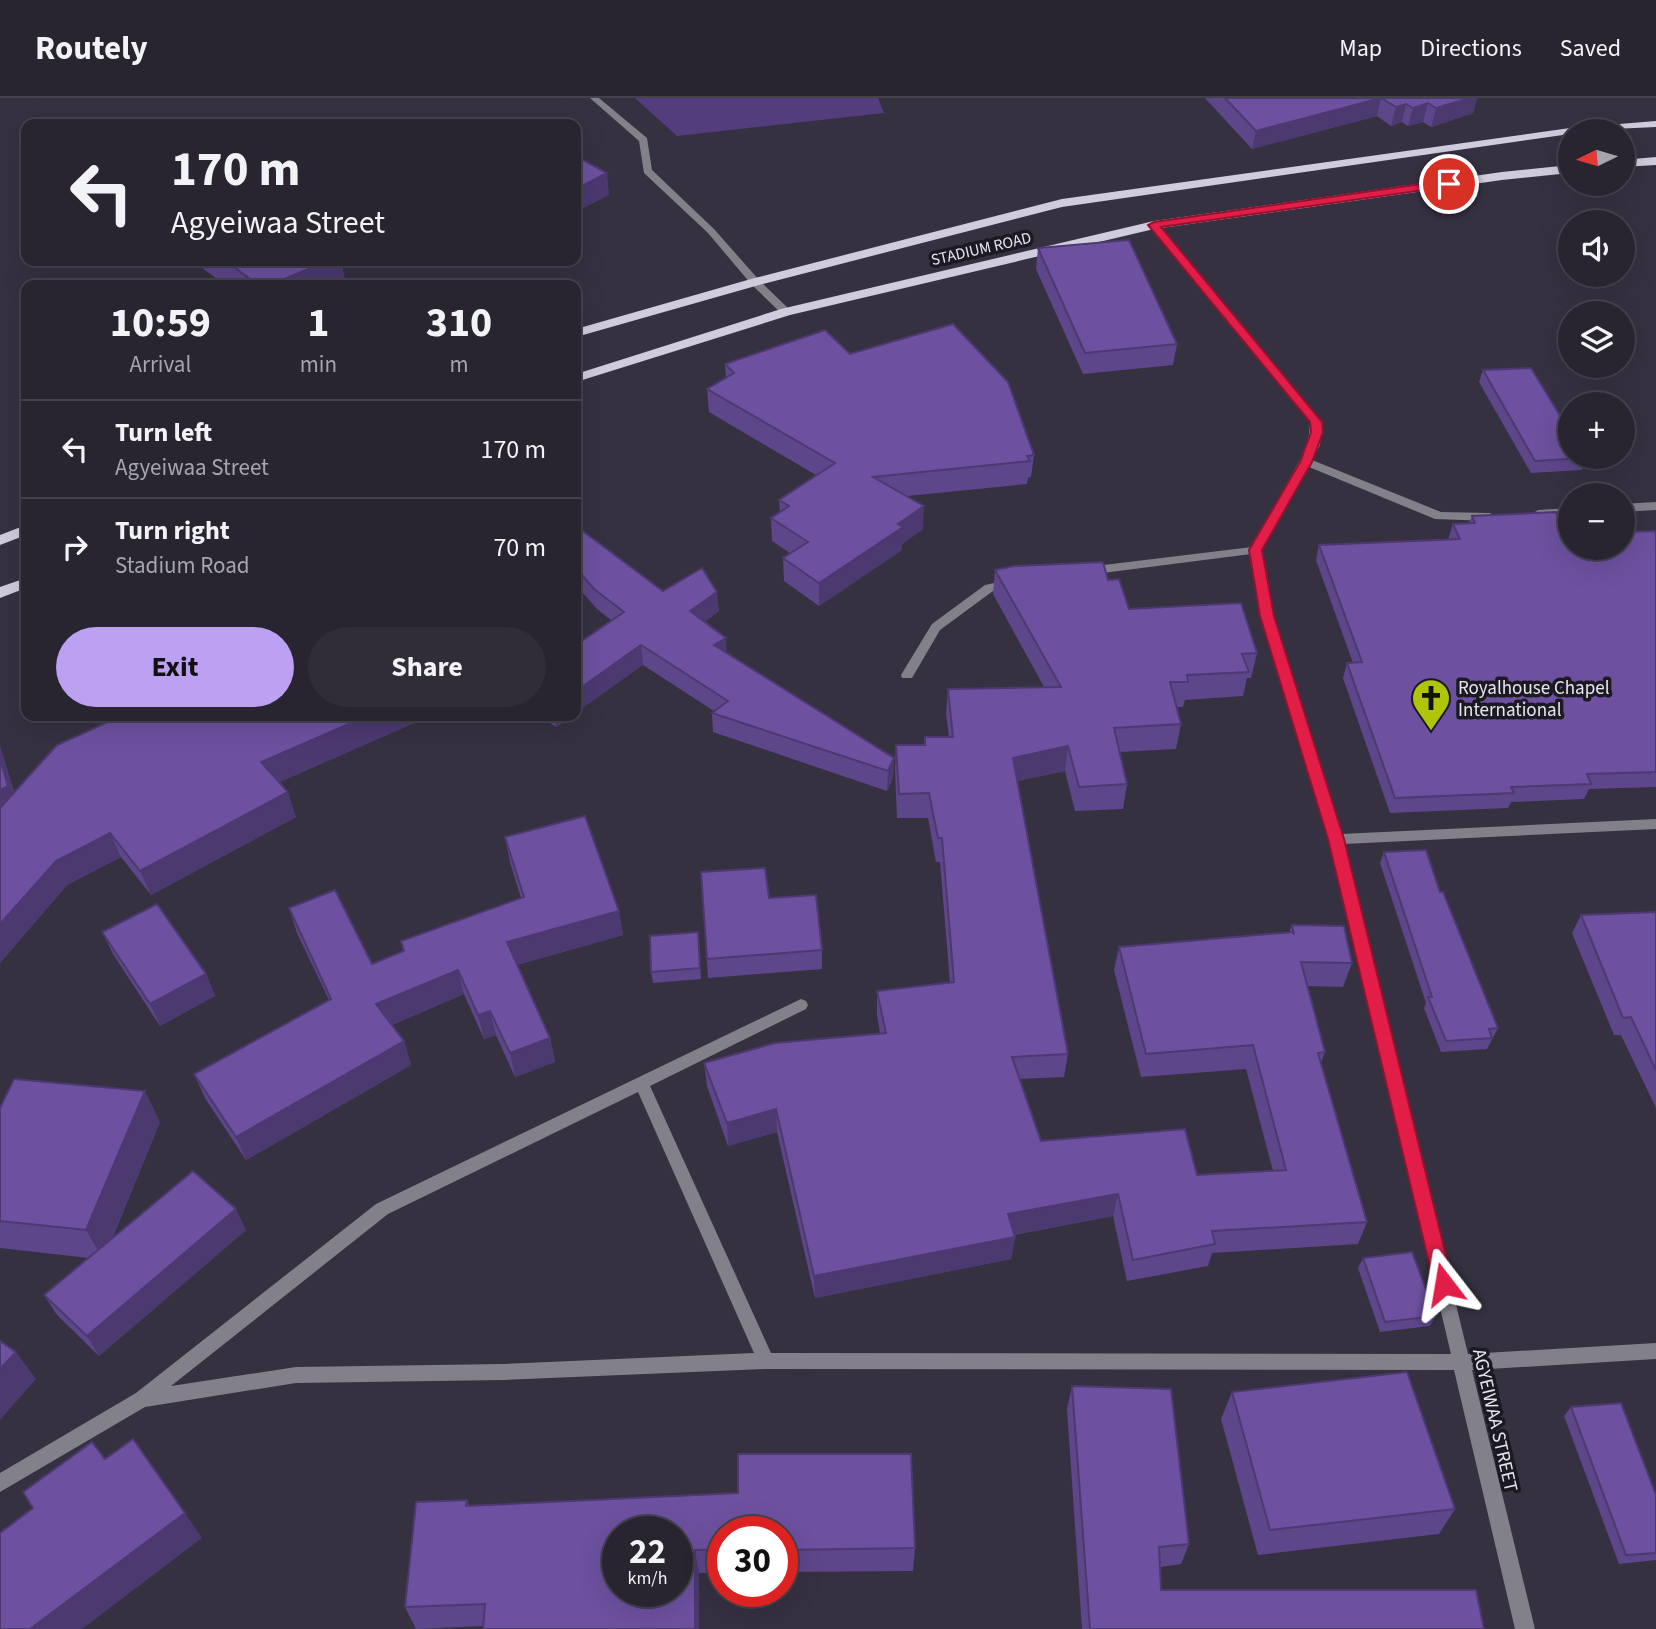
<!DOCTYPE html>
<meta charset="utf-8">
<style>
:root{--surface:#282531;--page:#302d39;--text:#f1f3f6;--muted:#a5a5ab;--line:#44424d;--accent:#bca0f2}
body{margin:0;font-family:"Source Sans 3",sans-serif;background:var(--page);color:var(--text);height:100vh;display:flex;flex-direction:column;font-size:26px;white-space:nowrap}
*{box-sizing:border-box;margin:0}
p{font-size:23px;color:var(--muted)}
.icon{flex:none;width:38px;height:38px;fill:none;stroke:currentColor;stroke-width:2;stroke-linecap:round;stroke-linejoin:round}
.map{position:relative;flex:1;overflow:hidden}
.panel{position:absolute;left:21px;top:182px;width:560px;height:441px;display:flex;flex-direction:column;background:var(--surface);border-radius:14px;box-shadow:0 7px 28px #0002,0 0 0 2px var(--line)}
.panel>*{flex:none}
.top-card{position:absolute;left:21px;top:21px;width:560px;height:147px;border-radius:14px;box-shadow:0 7px 28px #0002,0 0 0 2px var(--line);background:#282531;color:var(--text);overflow:hidden}
.needle{width:46px;rotate:265deg}
.controls{position:absolute;left:1558px;top:21px;display:grid;gap:14px}
.controls a{display:grid;place-items:center;width:77px;height:77px;border-radius:50%;background:var(--surface);box-shadow:0 7px 28px #0002,0 0 0 2px var(--line);font-size:35px}
.speed{position:absolute;left:602px;top:1418px;display:flex;gap:14px;font-size:35px;font-weight:700;text-align:center}
.speed>*{display:grid;place-content:center;width:91px;height:91px;border-radius:50%;background:var(--surface);box-shadow:0 7px 28px #0002,0 0 0 2px var(--line);line-height:1}
.speed small{font-size:18px;font-weight:400}
.speed .limit{border:10px solid #d22;background:#fff;color:#111}
.pin{position:absolute;display:grid;place-items:center;width:60px;height:60px;color:#fff;margin:-30px;border:4px solid #fff;border-radius:50%;box-shadow:0 2px 7px #0007}
.me{position:absolute;width:77px;margin:-38px;rotate:346deg;stroke-linejoin:round;filter:drop-shadow(0 0 5px #0008)}
.turn{display:flex;align-items:center;gap:24px;height:147px;padding:0 35px;font-size:32px}
.turn .icon{width:91px;height:91px;stroke-width:2.5}
.turn b{display:block;font-size:49px;line-height:60px}
.eta{display:flex;justify-content:space-evenly;align-items:center;height:119px;text-align:center}
.eta b{font-size:42px;font-weight:700;line-height:49px}
.button{display:flex;gap:14px;margin-top:auto;padding:14px 35px}
.button a{flex:1;height:80px;border-radius:42px;background:var(--accent);color:#111;font-size:28px;font-weight:700;line-height:80px;text-align:center}
.button a+a{background:var(--page);color:var(--text)}
ul{padding:0;list-style:none}
li{display:flex;align-items:center;gap:21px;height:98px;padding:0 35px;border-top:2px solid var(--line)}
li div{flex:1}
li b{display:block;font-size:26px}
li em{font-style:normal}
header{display:flex;align-items:center;gap:42px;box-sizing:border-box;height:98px;padding:0 35px;background:var(--surface);border-bottom:2px solid var(--line)}
header strong{font-size:33px}
nav{display:flex;gap:38px;margin-inline-start:auto;font-size:24px}
.map>svg:first-child{display:block}
.green{fill:#533d7d}
.lines{fill:none;stroke-linecap:round;stroke-linejoin:round}
.street{fill:#828088;fill-rule:evenodd}
.primary{fill:#d0ccdd;fill-rule:evenodd}
.wall{fill:#5e468a;fill-rule:evenodd}
.shaded-wall{fill:#4c3970}
.building{fill:#6d51a0;stroke:#4c3970;stroke-width:2;fill-rule:evenodd}
.route{fill:#e11d48;stroke:#92132f;stroke-width:2}
.labels{text-anchor:middle;stroke-width:7;stroke-linejoin:round;paint-order:stroke}
.far-street-label{font-size:16px;fill:#e8e5f0;stroke:#1c1a21}
.poi-label{font-size:19px;fill:#e8e5f0;stroke:#1c1a21;text-anchor:start}
.street-label{font-size:19px;fill:#e8e5f0;stroke:#1c1a21}
</style>
<header>
<strong>Routely</strong>
<nav><a>Map</a><a>Directions</a><a>Saved</a></nav>
</header>
<div class="map">
<svg width="1656" height="1531" viewBox="0 0 1656 1531">
<rect width="100%" height="100%" fill="#353141"/>
<!-- green -->
<path class="green" d="M635 0H878L884 15 677 38Z"/>
<g class="lines">
<!-- street -->
<g class="street">
<path d="M590 0H599L647 40 652 72 714 131 759 182 790 212V216H782L751 186 708 135 644 75 639 43Z"/>
<path d="M1154 124 1157 125 1322 324 1320 347 1312 362 1441 414 1490 415 1496 419 1490 423 1435 421 1309 369 1262 452 1273 518 1341 736 1656 721V731L1344 746 1468 1256 1656 1245V1261L1472 1272 1535 1531H1515L1454 1272 766 1271 503 1282 296 1285 145 1309 0 1394V1375L136 1295 376 1106 801 901 806 903 808 907 806 911 650 988 771 1255 1451 1256 1329 741 1261 518 1251 456 1087 477 1081 473 1087 469 1252 449 1308 347 1310 324 1151 129V125ZM638 994 754 1255 503 1266 296 1269 171 1288 388 1116Z"/>
<path d="M1656 404V412L1622 414V406Z"/>
<path d="M1570 410V418L1538 420 1532 416 1538 412Z"/>
<path d="M1012 481 1016 482 1018 485 1016 488 993 493 940 532 912 580H902L901 577 932 526 985 487Z"/>
</g>
<!-- primary -->
<g class="primary">
<path d="M1656 23V29L1570 33V36L1062 109 759 187 576 239V231L751 181 1062 101 1570 30Z"/>
<path d="M1656 59V67L1622 69V62Z"/>
<path d="M1570 67V75L1502 82 1154 131 790 217 576 284V276L781 211 1154 123 1502 74Z"/>
<path d="M26 427V437L0 447V437Z"/>
<path d="M26 480V490L0 500V489Z"/>
</g>
</g>
<!-- wall -->
<g class="wall">
<path d="M1205 0H1477L1473 15 1431 29 1423 24 1408 28 1402 24 1391 28 1377 18 1252 51Z"/>
<path d="M1038 150 1177 246 1173 267 1083 276 1036 171Z"/>
<path d="M193 163H341L346 187H225Z"/>
<path d="M850 256 1034 357 1031 379 1028 380 1027 386 907 398 923 431 902 446V452L819 508 784 483 783 460 790 455 772 443 771 420 780 414 779 402 816 377 709 314 707 291 726 280 725 266Z"/>
<path d="M1483 272 1586 360 1582 372 1531 375 1479 284Z"/>
<path d="M1472 418 1566 435 1656 433V689L1589 691 1584 701 1511 704 1508 710 1390 715 1343 580 1347 565H1353L1316 462 1319 447 1448 442 1453 426 1469 425Z"/>
<path d="M576 428 663 493 719 513 704 524 727 556 894 660 893 680 887 693 713 634 712 615 714 613 643 567 611 522 597 511 576 487Z"/>
<path d="M995 472 1108 482 1129 511 1257 555 1251 580H1247L1243 598 1185 602 1183 609H1176L1181 626 1176 651 1119 654 1127 686 1123 711 1075 713 1065 673 1017 683 1068 956 1064 979 1019 981 1041 1043 1197 1077 1273 1073 1246 971 1141 979 1114 872 1119 849 1289 835 1292 827 1352 865 1343 889 1307 888 1325 954 1321 965 1367 1124 1358 1146 1212 1155 1208 1168 1127 1183 1113 1118 1014 1137 1015 1139 1011 1161 815 1200 777 1034 728 1048 707 988 704 965 880 935 877 917V893L950 885 940 764H936L928 720H897L895 671 896 647H924L925 639H949L946 616 948 591 1044 589 993 496Z"/>
<path d="M121 618H430L279 684 296 719 151 797 121 759 67 787 0 865V648L14 694Z"/>
<path d="M541 618H572L556 629Z"/>
<path d="M505 739 619 813 623 837 517 867 550 940 555 964 515 979 496 937 484 941 464 896 392 927 404 943 411 967 246 1062 205 1000 194 976 329 902 297 835 289 810 372 866 404 853 521 800 510 764Z"/>
<path d="M1384 754 1440 794 1498 930 1487 951 1441 954 1424 910 1426 905 1380 765Z"/>
<path d="M701 774 769 800 822 852V871L708 880Z"/>
<path d="M1656 814V1010L1621 937H1614L1572 835 1581 817Z"/>
<path d="M102 834 206 876 215 898 160 928 113 856Z"/>
<path d="M698 834 701 881 653 885 651 874Z"/>
<path d="M0 1010 160 1024 112 1141 246 1132 99 1258 57 1217 44 1197 89 1160 0 1150Z"/>
<path d="M1363 1160 1436 1218 1430 1228 1380 1234 1358 1170Z"/>
<path d="M1072 1288 1189 1446 1181 1466 1160 1469 1161 1492 1484 1531H1082L1067 1311Z"/>
<path d="M1232 1294 1455 1411 1439 1436 1258 1457 1221 1321Z"/>
<path d="M1571 1309 1656 1397V1462L1619 1466 1564 1318Z"/>
<path d="M738 1356H911L915 1450 913 1473 782 1474V1433H723V1475H699V1531H483V1528L416 1531 405 1509 416 1404 467 1402 469 1408 738 1395ZM618 1433H677V1493H618Z"/>
</g>
<!-- shaded-wall -->
<g class="shaded-wall">
<path d="M1381 0 1377 18 1252 51 1256 33Z"/>
<path d="M1469 0H1477L1473 15 1431 29 1436 10Z"/>
<path d="M1428 5 1423 24 1408 28 1413 10Z"/>
<path d="M1406 6 1402 24 1391 28 1396 9Z"/>
<path d="M607 75 609 97 576 114V91Z"/>
<path d="M328 163H341L346 187H270Z"/>
<path d="M924 408 923 431 902 446V452L819 508V485L898 426Z"/>
<path d="M717 494 719 513 691 533 690 513Z"/>
<path d="M726 540 727 559 714 547Z"/>
<path d="M641 547 643 567 576 615V593Z"/>
<path d="M367 618H430L269 689 261 664Z"/>
<path d="M554 618H572L556 629Z"/>
<path d="M0 648 19 711 0 720Z"/>
<path d="M1068 648 1065 673 1010 684 1013 660Z"/>
<path d="M894 660 893 680 887 693 888 673Z"/>
<path d="M288 694 296 719 151 797 140 773Z"/>
<path d="M110 735 121 759 67 787 0 865V826L56 763Z"/>
<path d="M619 813 623 837 512 868 507 844Z"/>
<path d="M458 872 464 896 384 930 376 906Z"/>
<path d="M206 876 215 898 160 928 150 906Z"/>
<path d="M490 913 496 937 484 941 478 917Z"/>
<path d="M550 940 555 964 515 979 510 955Z"/>
<path d="M404 943 411 967 246 1062 236 1039Z"/>
<path d="M145 993 160 1024 103 1161 86 1132Z"/>
<path d="M776 1011 777 1034 728 1048 727 1025Z"/>
<path d="M1118 1096 1113 1118 1005 1138 1008 1116Z"/>
<path d="M236 1111 246 1132 99 1258 87 1238Z"/>
<path d="M1015 1139 1011 1161 815 1200 814 1178Z"/>
<path d="M16 1254 36 1281 0 1322V1271Z"/>
<path d="M185 1415 202 1440 82 1531H30Z"/>
<path d="M695 1452 699 1475V1531H695Z"/>
</g>
<!-- building -->
<g class="building">
<path d="M1225 0H1469L1436 10 1428 5 1413 10 1406 6 1396 9 1381 0 1256 33Z"/>
<path d="M576 58 607 75 576 91Z"/>
<path d="M1129 142 1177 246 1085 255 1038 150Z"/>
<path d="M226 163H328L270 187H258Z"/>
<path d="M953 226 1008 284 1034 357 1027 358 1030 363 873 379 924 408 898 426 903 429 819 485 783 460 808 444 771 420 789 408 779 402 835 365 707 291 734 275 725 266 825 232 850 256Z"/>
<path d="M1531 270 1570 334V359H1585L1586 360 1535 363 1483 272Z"/>
<path d="M1556 414 1566 435H1570V450H1622V434L1656 433V674L1587 676 1591 686 1511 689 1514 695 1395 700 1347 565 1362 564 1319 447 1460 441 1453 426 1475 425 1472 418Z"/>
<path d="M576 428 663 493 702 470 717 494 690 513 726 540 714 547 894 660 888 673 712 615 728 603 641 547 576 593V547L624 514 594 491 576 470Z"/>
<path d="M1103 464 1108 482 1119 481 1129 511 1241 505 1257 555 1242 556 1249 574 1187 577 1188 584H1170L1181 626 1114 630 1127 686 1079 689 1068 648 1013 660 1068 956 1012 959 1041 1043 1185 1031 1197 1077 1286 1072 1253 947 1146 956 1119 849 1293 834 1294 837 1292 827 1344 828 1352 865 1301 864 1325 954 1318 955 1367 1124 1212 1133 1215 1146 1133 1162 1118 1096 1008 1116 1015 1139 814 1178 776 1011 727 1025 704 965 775 945 886 935 877 893 954 884 942 740H938L929 695 899 696 896 647H925V639H953L948 591 1061 589 995 472 1014 468Z"/>
<path d="M121 618H367L261 664 288 694 140 773 110 735 56 763 0 826V710L57 647Z"/>
<path d="M0 661 8 688 0 692Z"/>
<path d="M585 718 619 813 507 844 550 940 510 955 490 913 478 917 458 872 376 906 404 943 236 1039 194 976 331 901 289 810 335 792 372 866 404 853 401 843 524 799 505 739Z"/>
<path d="M1426 752 1440 794H1443L1498 930 1489 931 1492 940 1446 943 1428 899H1432L1384 754Z"/>
<path d="M765 770 769 800 816 797 822 852 707 861 701 774Z"/>
<path d="M157 806 206 876 150 906 102 834Z"/>
<path d="M1656 814V972L1631 919 1623 920 1581 817Z"/>
<path d="M698 834 700 870 651 874 650 838Z"/>
<path d="M14 981 145 993 86 1132 0 1123V1010Z"/>
<path d="M193 1073 236 1111 87 1238 44 1197Z"/>
<path d="M1412 1154 1436 1218 1385 1224 1363 1160Z"/>
<path d="M0 1243 16 1254 0 1271Z"/>
<path d="M1407 1274 1455 1411 1270 1432 1232 1294Z"/>
<path d="M1072 1288 1171 1291 1189 1446 1159 1449 1161 1492H1476L1484 1531H1090Z"/>
<path d="M1621 1305 1656 1397V1455L1626 1457 1571 1309Z"/>
<path d="M133 1341 185 1415 30 1531H0V1435L33 1410 23 1394 92 1344 105 1361Z"/>
<path d="M738 1356H911L915 1450 782 1452V1433H723V1452H695V1531H483L485 1506 405 1509 416 1404 467 1402 466 1408 738 1395ZM618 1433H677V1493H618Z"/>
</g>
<!-- route -->
<path class="route" d="M1449 82 1453 83V88L1161 129 1322 324 1323 334 1312 364 1262 452 1274 518 1344 741 1453 1186 1451 1192 1444 1194 1437 1192 1434 1186 1328 741 1260 518 1249 452 1300 364 1311 334 1310 324 1148 127 1154 124Z"/>
<!-- icons -->
<defs>
<symbol id="church-pin" viewBox="-11 -11 22 30"><path d="M0 17L-7.5 6A9.5 9.5 0 1 1 7.5 6Z" fill="#aec508" stroke="#1c1a21"/><path d="M-1.2-6h2.4v3.5h3.3v2.4h-3.3V6h-2.4V-.1h-3.3v-2.4h3.3Z" fill="#111"/></symbol>
</defs>
<g fill-rule="evenodd">
<use href="#church-pin" x="1409" y="578" width="44" height="60"/>
</g>
<g class="labels">
<!-- far-street labels -->
<g class="far-street-label">
<text transform="translate(981 150) rotate(-13)" y="6">STADIUM ROAD</text>
</g>
<!-- poi labels -->
<g class="poi-label">
<text x="1458" y="596">Royalhouse Chapel<tspan x="1458" dy="22">International</tspan></text>
</g>
<!-- street labels -->
<g class="street-label">
<text transform="translate(1496 1322) rotate(77)" y="7">AGYEIWAA STREET</text>
</g>
</g>
</svg>
<div class="controls">
<a><svg class="needle" viewBox="-14 -14 28 28"><path d="M0-13l5 13h-10z" fill="#e53935"/><path d="M0 13l5-13h-10z" fill="#a5a5ab"/></svg></a>
<a><svg class="icon" aria-label="sound" viewBox="0 0 24 24"><path d="M4 9h4l5-4v14l-5-4H4zM17 9q2 3 0 6"/></svg></a>
<a><svg class="icon" aria-label="layers" viewBox="0 0 24 24"><path d="M12 4l9 5-9 5-9-5zM3 14l9 5 9-5"/></svg></a>
<a>+</a>
<a>−</a>
</div>
<div class="speed"><div>22<small>km/h</small></div><div class="limit">30</div></div>
<div class="pin" style="left:1449px;top:86px;background:#d93025"><svg class="icon" aria-label="arrive" viewBox="0 0 24 24"><path d="M6 21V4h12l-3 4 3 4H6"/></svg></div>
<svg class="me" style="left:1444px;top:1186px" viewBox="-20 -20 40 40"><path d="M0-17L14 15 0 8-14 15z" fill="#e11d48" stroke="#fff" stroke-width="4"/></svg>
<div class="top-card">
<div class="turn"><svg class="icon" aria-label="left" viewBox="0 0 24 24"><path d="M17 20v-9H6M10 6l-5 5 5 5"/></svg><div><b>170 m</b>Agyeiwaa Street</div></div>
</div>
<section class="panel">
<div class="eta">
<div><b>10:59</b><p>Arrival</p></div>
<div><b>1</b><p>min</p></div>
<div><b>310</b><p>m</p></div>
</div>
<ul>
<li><svg class="icon" aria-label="left" viewBox="0 0 24 24"><path d="M17 20v-9H6M10 6l-5 5 5 5"/></svg><div><b>Turn left</b><p>Agyeiwaa Street</p></div><em>170 m</em></li>
<li><svg class="icon" aria-label="right" viewBox="0 0 24 24"><path d="M7 20v-9h11M14 6l5 5-5 5"/></svg><div><b>Turn right</b><p>Stadium Road</p></div><em>70 m</em></li>
</ul>
<div class="button"><a>Exit</a><a>Share</a></div>
</section>
</div>
